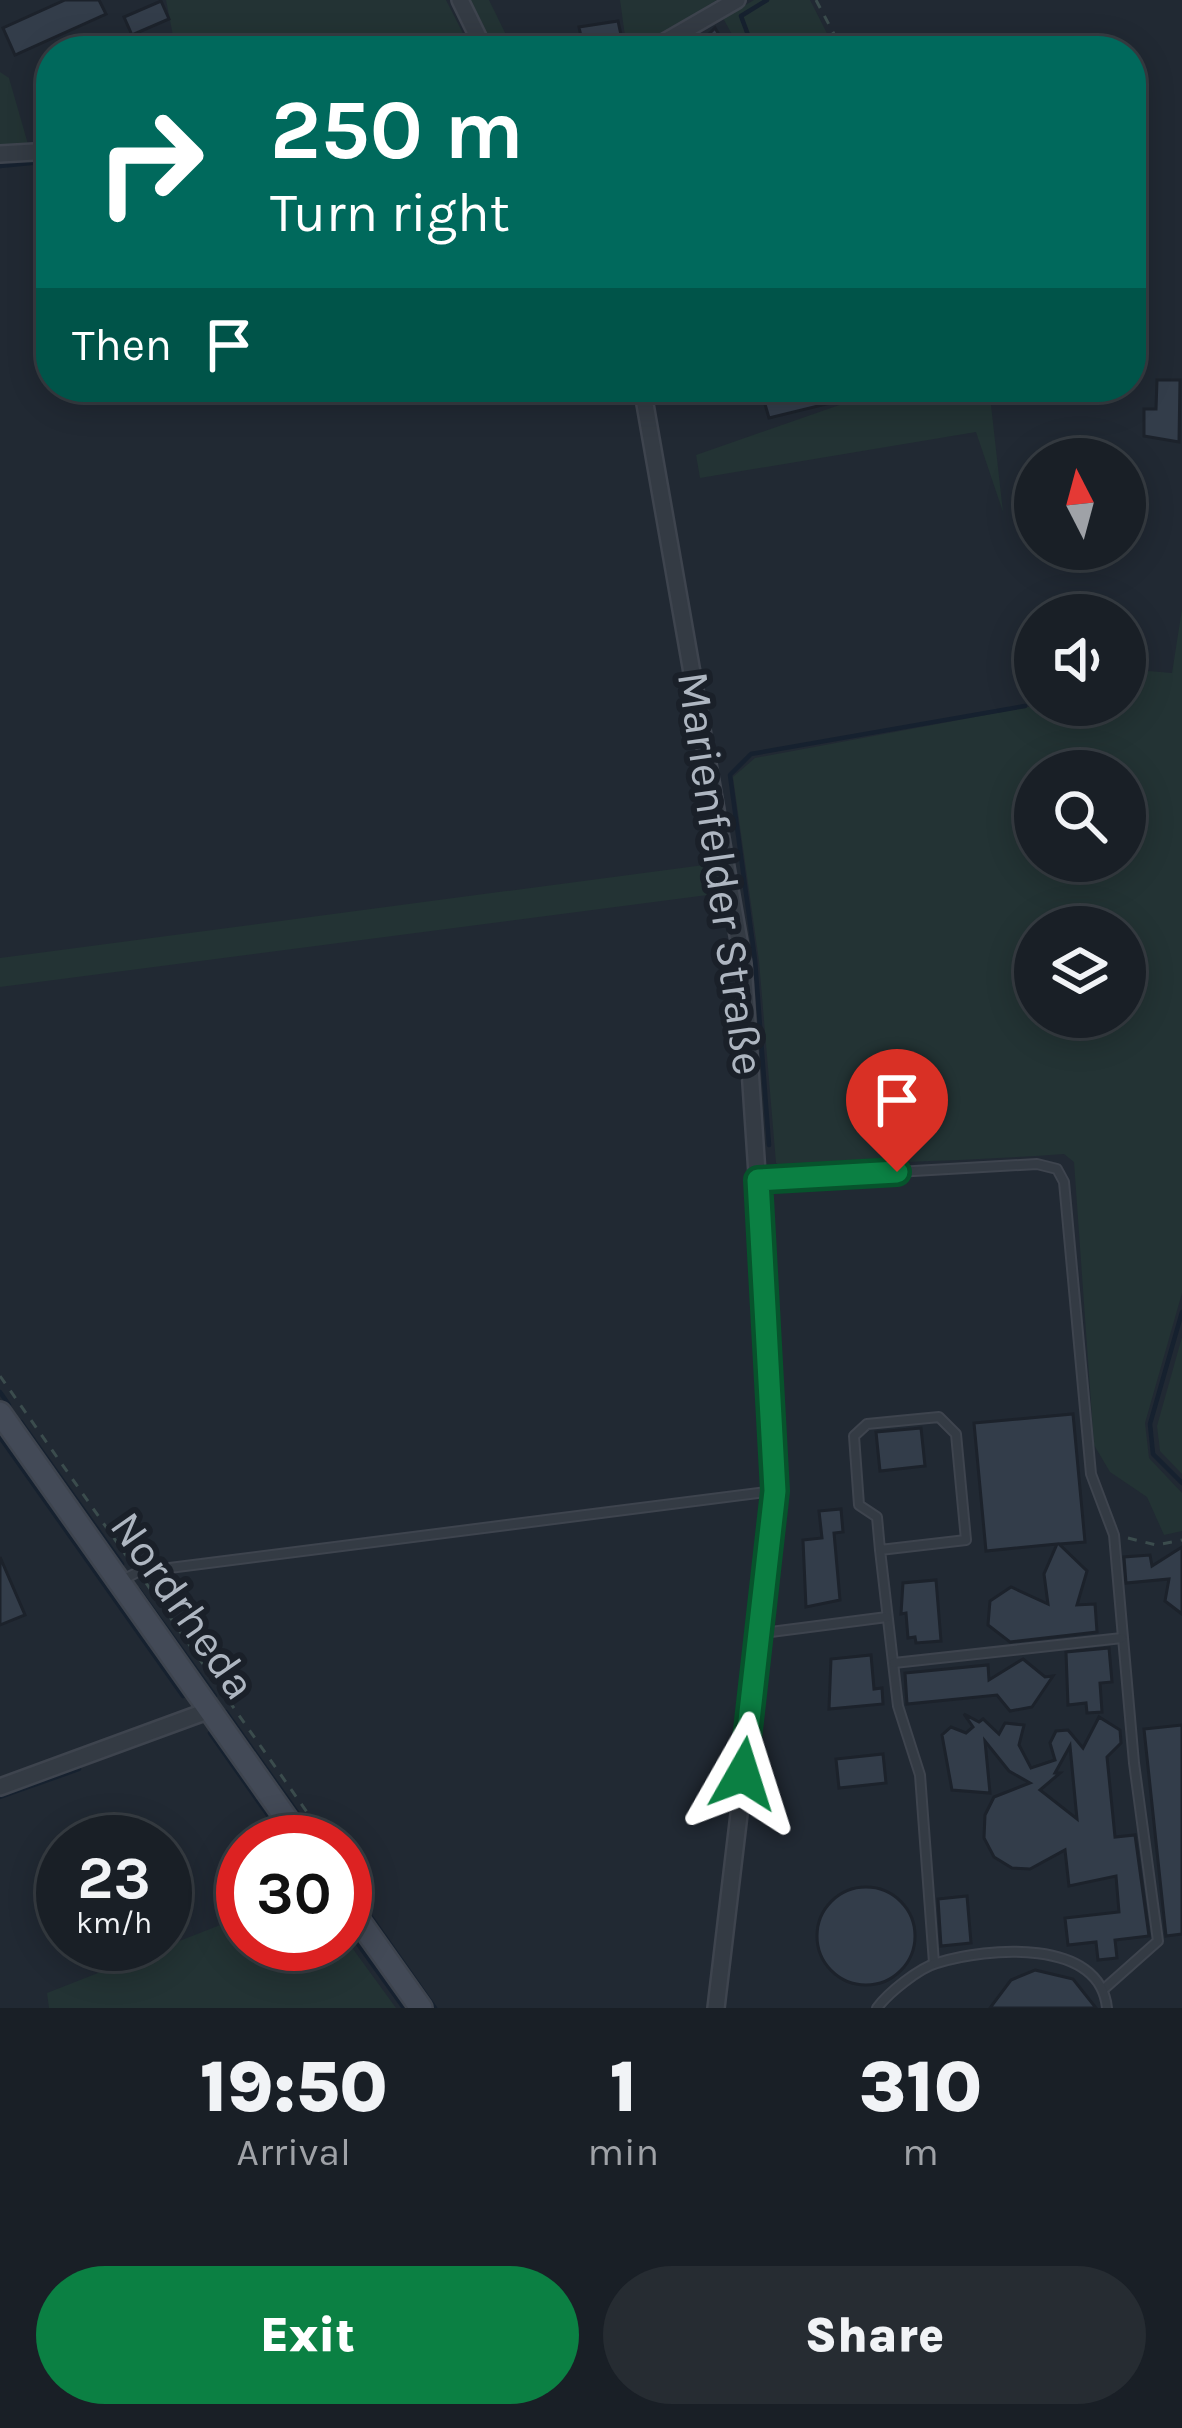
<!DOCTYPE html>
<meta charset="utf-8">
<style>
:root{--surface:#191f26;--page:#262c32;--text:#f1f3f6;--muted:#9fa2a7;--line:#373d43;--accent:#0b8043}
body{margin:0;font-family:Karla,sans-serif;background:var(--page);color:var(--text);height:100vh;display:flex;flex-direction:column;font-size:45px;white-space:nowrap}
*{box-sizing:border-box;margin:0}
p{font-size:39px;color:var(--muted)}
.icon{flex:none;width:66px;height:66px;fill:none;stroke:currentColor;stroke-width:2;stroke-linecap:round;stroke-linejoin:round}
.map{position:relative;height:2008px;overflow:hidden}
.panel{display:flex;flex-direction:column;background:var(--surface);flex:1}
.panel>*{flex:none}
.guide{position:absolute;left:36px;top:36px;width:1110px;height:366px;border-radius:48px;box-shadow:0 6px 30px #0003,0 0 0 3px var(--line);background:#00695c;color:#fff;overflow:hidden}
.needle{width:78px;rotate:354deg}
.fabs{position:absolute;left:1014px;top:438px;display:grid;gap:24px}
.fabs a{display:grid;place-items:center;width:132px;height:132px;border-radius:50%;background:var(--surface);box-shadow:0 6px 30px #0003,0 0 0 3px var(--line);font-size:60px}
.speed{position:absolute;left:36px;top:1815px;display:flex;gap:24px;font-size:60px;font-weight:700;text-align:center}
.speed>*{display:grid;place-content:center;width:156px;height:156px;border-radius:50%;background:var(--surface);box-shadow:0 6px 30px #0003,0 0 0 3px var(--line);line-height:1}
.speed small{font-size:30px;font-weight:400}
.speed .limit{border:18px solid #d22;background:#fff;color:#111}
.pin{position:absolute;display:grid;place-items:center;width:102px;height:102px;color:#fff;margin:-123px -51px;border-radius:50% 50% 50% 0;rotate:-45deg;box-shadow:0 0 12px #0007}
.pin .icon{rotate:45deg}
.me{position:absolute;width:132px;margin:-66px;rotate:6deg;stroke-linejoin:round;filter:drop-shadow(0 0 9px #0008)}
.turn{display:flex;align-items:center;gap:42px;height:252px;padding:0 36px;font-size:54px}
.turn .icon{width:156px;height:156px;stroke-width:2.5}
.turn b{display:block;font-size:84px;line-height:102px}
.then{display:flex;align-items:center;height:114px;padding:0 36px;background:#0003;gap:24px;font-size:45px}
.eta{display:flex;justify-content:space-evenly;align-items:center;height:204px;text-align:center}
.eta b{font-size:72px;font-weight:800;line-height:84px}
.action{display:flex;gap:24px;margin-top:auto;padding:24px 36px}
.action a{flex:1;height:138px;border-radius:72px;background:var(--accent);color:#fff;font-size:48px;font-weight:800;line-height:138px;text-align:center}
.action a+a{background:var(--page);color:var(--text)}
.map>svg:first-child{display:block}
.green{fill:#233334;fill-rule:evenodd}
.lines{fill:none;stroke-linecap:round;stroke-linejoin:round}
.stream{stroke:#16212f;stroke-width:4.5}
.building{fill:#333d4a;stroke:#1c222b;stroke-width:3;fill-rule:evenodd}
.service-casing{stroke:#3e444e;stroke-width:12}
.minor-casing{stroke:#3e444e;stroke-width:20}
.secondary-casing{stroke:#3e444e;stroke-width:26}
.path{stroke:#3b4c4d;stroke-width:3;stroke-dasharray:9 9;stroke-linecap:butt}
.service{stroke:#343b44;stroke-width:8}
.minor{stroke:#343b44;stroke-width:15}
.secondary{stroke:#434a57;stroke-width:21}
.route-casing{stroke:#07532c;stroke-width:30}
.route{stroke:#0b8043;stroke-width:21}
.labels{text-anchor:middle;stroke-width:12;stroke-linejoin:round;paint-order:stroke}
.street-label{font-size:45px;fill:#aeb6c1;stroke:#1a2029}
</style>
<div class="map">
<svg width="1182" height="2008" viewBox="0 0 1182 2008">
<rect width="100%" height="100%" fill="#212933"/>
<!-- green -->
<g class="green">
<path d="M166 0H446L472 51H176Z"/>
<path d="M468 0H489L514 51H493Z"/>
<path d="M620 0H717L633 51H627Z"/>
<path d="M754 0H810L836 51H741L723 18Z"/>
<path d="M0 72 9 78 28 144 0 146Z"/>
<path d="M891 387H989L1003 512 976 432 700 478 696 455Z"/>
<path d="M1182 609V1293L1145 1423 1149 1458 1182 1493V1531L1164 1535 1147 1497 1110 1472 1094 1445 1074 1162 1064 1154C970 1161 878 1162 784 1168L776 1163 759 961 733 777 755 758 1039 705H1125V669L1172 673ZM1035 771H1125V861H1035ZM1035 927H1125V1017H1035Z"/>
<path d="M719 863 723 893 0 987V958Z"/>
<path d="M1182 1337V1474L1160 1451 1157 1426Z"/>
<path d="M243 1916V1944H345V1938L396 2008H49L47 1993Z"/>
</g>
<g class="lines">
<!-- stream -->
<g class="stream">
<path d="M754 51 741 16 767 0"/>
<path d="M0 166 51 161"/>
<path d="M769 1145 755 960 730 775 751 754 1025 706"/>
<path d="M1182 1312 1150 1424 1153 1454 1182 1483"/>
<path d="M0 1392 9 1405"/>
<path d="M21 1422 122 1564"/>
<path d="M0 1437 183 1696"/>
<path d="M139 1590 215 1696"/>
<path d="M226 1712 318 1842"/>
<path d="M210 1733 287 1842"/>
<path d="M0 1797 79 1769"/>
<path d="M345 1880 435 2008"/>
<path d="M345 1926 404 2008"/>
</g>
</g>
<!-- building -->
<g class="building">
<path d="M65 0H99L106 14 15 55 3 28Z"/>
<path d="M161 1 169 19 132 35 124 17Z"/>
<path d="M618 21 621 35 583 46 579 27Z"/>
<path d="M715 28 729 51H682L704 39Z"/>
<path d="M1157 380H1180L1179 442 1144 436V409H1156Z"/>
<path d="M760 387H844L847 399 769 418Z"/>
<path d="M1073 1414 1085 1542 1059 1544 1087 1571 1077 1605 1095 1604 1097 1632 1010 1642 988 1625 990 1601 1011 1587 1048 1604 1044 1574 1057 1544 986 1551 974 1423Z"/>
<path d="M921 1428 925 1466 880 1471 876 1432Z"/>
<path d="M841 1509 843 1532 834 1533 840 1600 806 1607 803 1540 822 1538 819 1511Z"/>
<path d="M1182 1547V1614L1165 1601 1169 1579 1126 1583 1124 1557 1150 1555 1152 1566Z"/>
<path d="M0 1557 25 1615 0 1625Z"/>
<path d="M936 1580 941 1641 916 1643 915 1637 908 1638 906 1613 901 1614 903 1583Z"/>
<path d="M1109 1648 1112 1682 1100 1683 1102 1712 1087 1713 1086 1703 1068 1705 1066 1652Z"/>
<path d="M871 1655 874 1689 882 1688 883 1704 829 1709 831 1659Z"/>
<path d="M1023 1659 1045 1677 1053 1676 1032 1707 1010 1711 997 1695 907 1704 905 1673 988 1665 989 1680Z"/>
<path d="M964 1714 979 1722 983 1719 999 1734 1005 1723 1024 1725 1019 1745 1031 1768 1055 1760 1050 1743 1056 1731 1068 1730 1083 1748 1099 1717 1120 1730 1121 1743 1107 1757 1115 1837 1135 1835 1149 1936 1115 1940 1117 1958 1098 1960 1096 1942 1068 1945 1065 1918 1119 1912 1116 1876 1069 1886 1065 1850 1030 1869 1012 1868 994 1857 984 1838 985 1815 994 1797 1030 1783 1009 1771 985 1741 990 1793 952 1790 942 1735 951 1727 966 1733 973 1727ZM1070 1746 1077 1819 1040 1790 1060 1773H1055Z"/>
<path d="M1182 1725V1934L1166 1936 1144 1729Z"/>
<path d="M883 1754 886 1783 839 1788 836 1759Z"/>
<circle cx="866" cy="1936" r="49"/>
<path d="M967 1896 971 1943 941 1946 938 1899Z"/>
<path d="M1035 1970 1073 1979 1096 2008H990L1011 1980Z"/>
</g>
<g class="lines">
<defs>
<g id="service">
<path d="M758 1180 1037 1164 1057 1169 1064 1182 1091 1474 1114 1535 1134 1763 1158 1941 1105 1988"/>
<path d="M880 1550 877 1517 859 1505 854 1436 867 1424 939 1417 956 1434 966 1540 880 1550 898 1706 920 1775 934 1963"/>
<path d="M124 1579 138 1572 774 1491"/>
<path d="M763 1633 887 1617"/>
<path d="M894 1663 1122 1638"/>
<path d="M877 2008C888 1993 919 1968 937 1963 987 1947 1100 1938 1107 2008"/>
</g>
<g id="minor">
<path d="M460 0 485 51"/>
<path d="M649 51 737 0"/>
<path d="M0 154 51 151"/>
<path d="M642 387 743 964 775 1443 773 1528 716 2008"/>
<path d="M0 1787 210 1710"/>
</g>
<g id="secondary">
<path d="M0 1413 303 1842"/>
<path d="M345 1901 421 2008"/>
</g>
</defs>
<!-- service casing -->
<use href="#service" class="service-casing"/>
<!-- minor casing -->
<use href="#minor" class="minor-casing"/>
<!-- secondary casing -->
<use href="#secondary" class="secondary-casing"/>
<!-- path -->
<g class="path">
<path d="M816 0 843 51"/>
<path d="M0 1376 130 1561"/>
<path d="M1128 1538 1156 1545 1182 1540"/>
<path d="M146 1583 328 1842"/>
<path d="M345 1866 361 1889"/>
</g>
<!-- service -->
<use href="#service" class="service"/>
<!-- minor -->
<use href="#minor" class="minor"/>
<!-- secondary -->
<use href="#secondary" class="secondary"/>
</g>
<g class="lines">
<defs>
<path id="route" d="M743 1774 775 1491 758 1180 897 1172"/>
</defs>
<!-- route casing -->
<use href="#route" class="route-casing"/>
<!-- route -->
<use href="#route" class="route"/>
</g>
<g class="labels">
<!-- street labels -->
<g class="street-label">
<text transform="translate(722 873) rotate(82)" y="16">Marienfelder Straße</text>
<text transform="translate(184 1605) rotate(55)" y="16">Nordrheda</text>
</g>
</g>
</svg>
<div class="fabs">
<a><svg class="needle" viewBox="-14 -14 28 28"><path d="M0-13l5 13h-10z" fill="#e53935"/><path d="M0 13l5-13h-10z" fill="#9fa2a7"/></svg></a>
<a><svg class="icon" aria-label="sound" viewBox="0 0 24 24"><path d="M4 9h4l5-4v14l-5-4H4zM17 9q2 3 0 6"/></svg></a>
<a><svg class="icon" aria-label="search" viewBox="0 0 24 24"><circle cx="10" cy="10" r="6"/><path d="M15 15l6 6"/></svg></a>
<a><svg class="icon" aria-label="layers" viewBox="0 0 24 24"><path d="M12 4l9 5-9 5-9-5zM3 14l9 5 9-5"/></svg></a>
</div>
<div class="speed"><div>23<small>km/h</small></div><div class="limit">30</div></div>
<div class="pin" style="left:897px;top:1172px;background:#d93025"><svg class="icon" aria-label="arrive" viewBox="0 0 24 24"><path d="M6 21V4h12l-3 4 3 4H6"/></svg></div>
<svg class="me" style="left:743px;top:1774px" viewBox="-20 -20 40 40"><path d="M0-17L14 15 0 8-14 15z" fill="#0b8043" stroke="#fff" stroke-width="4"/></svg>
<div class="guide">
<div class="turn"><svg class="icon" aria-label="right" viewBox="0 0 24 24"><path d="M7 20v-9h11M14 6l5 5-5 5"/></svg><div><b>250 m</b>Turn right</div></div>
<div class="then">Then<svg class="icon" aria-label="arrive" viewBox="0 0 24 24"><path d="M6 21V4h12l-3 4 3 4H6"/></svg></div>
</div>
</div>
<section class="panel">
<div class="eta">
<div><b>19:50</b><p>Arrival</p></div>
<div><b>1</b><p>min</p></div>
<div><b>310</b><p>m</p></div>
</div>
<div class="action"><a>Exit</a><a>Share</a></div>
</section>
